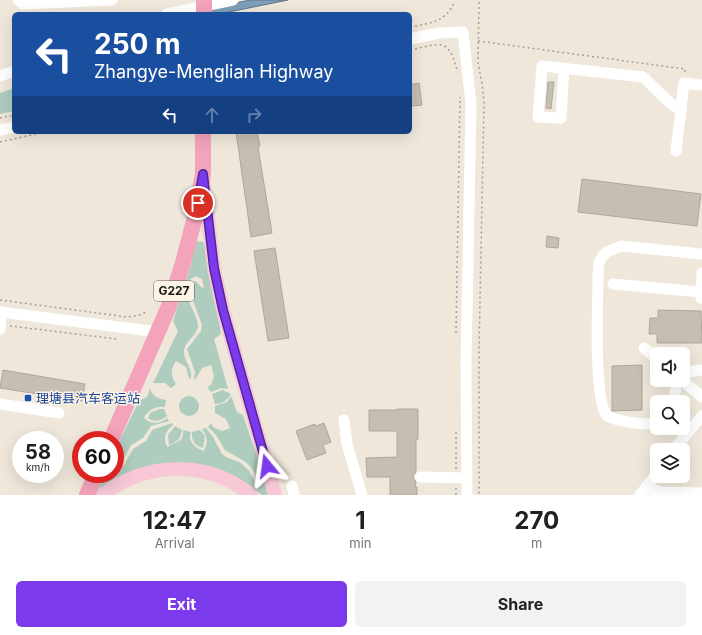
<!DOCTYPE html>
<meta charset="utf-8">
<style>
:root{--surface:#fff;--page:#f2f2f2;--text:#202124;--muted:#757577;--accent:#7c3aed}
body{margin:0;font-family:Inter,"Noto Sans SC",sans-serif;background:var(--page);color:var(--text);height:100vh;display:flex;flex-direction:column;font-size:15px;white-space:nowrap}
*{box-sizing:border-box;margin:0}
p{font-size:13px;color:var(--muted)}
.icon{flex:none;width:22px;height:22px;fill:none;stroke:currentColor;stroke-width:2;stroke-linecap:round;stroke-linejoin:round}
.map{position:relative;height:495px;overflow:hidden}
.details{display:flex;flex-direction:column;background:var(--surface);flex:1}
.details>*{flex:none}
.hud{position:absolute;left:12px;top:12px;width:400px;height:122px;border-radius:6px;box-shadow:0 4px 16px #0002;background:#1a4fa0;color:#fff;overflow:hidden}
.buttons{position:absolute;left:650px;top:347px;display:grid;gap:8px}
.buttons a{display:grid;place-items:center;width:40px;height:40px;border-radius:6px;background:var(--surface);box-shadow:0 4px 16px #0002;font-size:20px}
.speed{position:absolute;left:12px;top:431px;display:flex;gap:8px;font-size:20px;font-weight:700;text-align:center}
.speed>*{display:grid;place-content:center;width:52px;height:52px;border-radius:50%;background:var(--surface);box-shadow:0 4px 16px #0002;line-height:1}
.speed small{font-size:10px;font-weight:400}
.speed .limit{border:6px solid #d22;background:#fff;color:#111}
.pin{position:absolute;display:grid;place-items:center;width:34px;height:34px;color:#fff;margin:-17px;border:2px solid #fff;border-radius:50%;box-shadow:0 1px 4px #0007}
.me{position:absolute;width:44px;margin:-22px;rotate:344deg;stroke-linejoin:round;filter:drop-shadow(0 0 3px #0008)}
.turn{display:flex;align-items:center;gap:14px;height:84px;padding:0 16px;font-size:18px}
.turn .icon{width:52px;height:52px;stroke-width:2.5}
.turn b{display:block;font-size:28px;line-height:34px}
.lanes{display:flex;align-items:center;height:38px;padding:0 16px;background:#0003;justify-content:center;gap:20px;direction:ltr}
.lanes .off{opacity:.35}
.eta{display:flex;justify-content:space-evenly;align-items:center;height:68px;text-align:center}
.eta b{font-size:24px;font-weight:700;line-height:28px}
.button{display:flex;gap:8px;margin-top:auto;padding:8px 16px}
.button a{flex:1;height:46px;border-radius:6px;background:var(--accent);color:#fff;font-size:16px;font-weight:700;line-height:46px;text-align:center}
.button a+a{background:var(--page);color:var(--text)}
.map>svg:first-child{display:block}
.green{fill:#aecdbe}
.water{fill:#7e9eb9;stroke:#617688}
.building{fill:#c6beb2;stroke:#aea79b}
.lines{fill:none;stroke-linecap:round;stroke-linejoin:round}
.path{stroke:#a59f95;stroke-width:1.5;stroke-dasharray:2 3;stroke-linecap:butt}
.minor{stroke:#fff;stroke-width:11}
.major{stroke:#f8c8d6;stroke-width:14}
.highway{stroke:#f3a3ba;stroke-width:16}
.route-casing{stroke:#51269a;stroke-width:10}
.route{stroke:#7c3aed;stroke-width:7}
.transit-dot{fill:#1a4fb4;stroke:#fcf4e7;stroke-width:1.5}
.labels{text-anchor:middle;stroke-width:3;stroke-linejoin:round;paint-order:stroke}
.shield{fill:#fcf4e7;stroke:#605b55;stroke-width:1}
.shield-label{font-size:12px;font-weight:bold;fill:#1d1a16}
.transit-label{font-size:13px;fill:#164399;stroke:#fcf4e7;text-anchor:start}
</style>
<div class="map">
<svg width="702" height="495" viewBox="0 0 702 495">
<rect width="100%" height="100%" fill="#eee7da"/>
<!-- green -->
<g class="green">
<path d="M14 88V111L0 114V93Z"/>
<path d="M198 241 203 242 205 246 221 334 214 339 228 389 221 388 211 392 207 387 211 385 214 376 211 365 202 368 195 380 194 379 195 372 187 349 201 331 202 325 192 298V283L196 281 201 287 204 288 202 279 196 276 188 281C187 287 186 293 188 299 191 308 197 316 198 325 198 336 184 341 184 352 184 361 193 369 191 378L189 379 186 367 176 361C170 370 171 376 176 384L171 388 165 383H153L178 331 173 321 191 265 195 244Z"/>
<path d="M150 389C153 396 158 399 166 400L165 407C155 406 148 410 144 418 152 425 160 424 167 418L169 421 151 426 143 438 131 445 123 460 115 468V450L139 401 147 397Z"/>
<path d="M223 390 231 394C228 400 222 404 215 404L212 394Z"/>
<path d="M231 396 237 412 243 415 270 495H262L244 482 210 467 103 487 98 491 104 474H115V472L119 470 124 465 133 449 146 441 152 430 172 423 173 425C165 432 163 438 167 447L181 440 183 435V430L191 432C187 441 195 448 204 451 208 443 208 436 202 429L206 428 213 437 222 454 226 457 241 463 249 471 254 480V485L257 479 255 473 249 465 244 461 225 450 216 435 208 427 211 423 213 427 222 431 230 428 226 419 215 413V406L227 402Z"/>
<circle cx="189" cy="406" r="10"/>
<path d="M160 409H164L167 416C161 421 156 422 149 419L148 418 150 413Z"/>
<path d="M175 426 182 430C181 438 177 442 169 445L168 435Z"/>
<path d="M200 430 205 436 203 448C195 446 191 440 192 432Z"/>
</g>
<!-- water -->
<path class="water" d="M250 0H288L219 14H183Z"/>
<!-- building -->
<g class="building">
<path d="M548 82H554L551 109 546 108Z"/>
<path d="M419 83 422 105 410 106V85Z"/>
<path d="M236 132H257L260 146 258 147 272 233 251 237Z"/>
<path d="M582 179 701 194 697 226 578 212Z"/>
<path d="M547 236 559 238 558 248 546 247Z"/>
<path d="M275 248 289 338 268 341 254 251Z"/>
<path d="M658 310 701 311 702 343H657V334H649L650 318H658Z"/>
<path d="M642 365V410L612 411V366Z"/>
<path d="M3 370 85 384 82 401 0 388Z"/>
<path d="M397 409H418V439H416V472L413 477 416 482 415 487H417V495H390V477H367L366 458 397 457V431H369V410H397Z"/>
<path d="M324 423 331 442 323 445 326 453 307 460 296 431 315 424 316 426Z"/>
</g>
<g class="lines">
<!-- path -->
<g class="path">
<path d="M479 2 478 63 482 83 484 103 479 350V495"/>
<path d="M410 27C431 23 445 23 455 1"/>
<path d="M478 41 685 69V74"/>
<path d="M410 50C440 44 449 36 457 71"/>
<path d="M0 118 14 115"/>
<path d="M0 142 45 132"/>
<path d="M0 300 127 317 140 315 148 311"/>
<path d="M10 326 117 339"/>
<path d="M456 333 460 97"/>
<path d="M456 469V431"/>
<path d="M456 495V487"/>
</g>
<!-- minor -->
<g class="minor">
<path d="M18 0 23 4 112 0"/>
<path d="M167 14 233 0"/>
<path d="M410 39 439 33 463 32 471 103 466 364 467 495"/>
<path d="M564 68 561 118 538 117 542 66 643 77 668 101 674 106 681 109"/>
<path d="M0 76 14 71"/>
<path d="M0 130 14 127"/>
<path d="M676 151 684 83 702 85"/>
<path d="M613 284 701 292"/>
<path d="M701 298 702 273"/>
<path d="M0 312 158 332"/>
<path d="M0 329 2 312"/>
<path d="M644 348 657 359"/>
<path d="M683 376 688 372 702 370"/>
<path d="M682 380 702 397"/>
<path d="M674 402 676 386 679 380"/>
<path d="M0 404 59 413"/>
<path d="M344 420 347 444 362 495"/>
<path d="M657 422C647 427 618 421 607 416 593 397 598 302 598 275L599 262 602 257 607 252 621 246 702 254"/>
<path d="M673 450 702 416"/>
<path d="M420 477 466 478"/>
<path d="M292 486 294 495"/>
<path d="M646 487 660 492 702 493"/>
<path d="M640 495 657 473"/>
</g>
<!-- major -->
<g class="major">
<path d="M204 185 214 268 223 310 275 495"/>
<path d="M103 495C146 461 208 460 251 495"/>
</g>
<!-- highway -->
<g class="highway">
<path d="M204 14V0"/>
<path d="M111 440 169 306 183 263 196 213 203 174V132"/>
<path d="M87 495 96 474"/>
</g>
</g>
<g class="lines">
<defs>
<path id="route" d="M198 203 203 174 214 268 223 310 267 466"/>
</defs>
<!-- route casing -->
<use href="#route" class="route-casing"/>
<!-- route -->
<use href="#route" class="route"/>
</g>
<!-- markers -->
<rect class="transit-dot" x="24" y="394" width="8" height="8" rx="2"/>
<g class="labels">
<!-- shield labels -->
<rect class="shield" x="154" y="281" width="40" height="20" rx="3"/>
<g class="shield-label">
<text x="174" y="295">G227</text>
</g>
<!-- transit labels -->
<g class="transit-label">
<text x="36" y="403">理塘县汽车客运站</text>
</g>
</g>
</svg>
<div class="buttons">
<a><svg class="icon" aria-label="sound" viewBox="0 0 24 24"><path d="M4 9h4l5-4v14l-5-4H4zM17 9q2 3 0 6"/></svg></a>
<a><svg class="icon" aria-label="search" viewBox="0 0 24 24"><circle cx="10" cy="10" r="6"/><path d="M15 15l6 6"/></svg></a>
<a><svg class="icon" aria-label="layers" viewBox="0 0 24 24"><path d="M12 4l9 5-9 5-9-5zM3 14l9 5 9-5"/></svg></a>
</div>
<div class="speed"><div>58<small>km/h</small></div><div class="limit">60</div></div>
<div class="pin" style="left:198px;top:203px;background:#d93025"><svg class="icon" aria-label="arrive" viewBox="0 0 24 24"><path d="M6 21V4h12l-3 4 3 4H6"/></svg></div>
<svg class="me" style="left:267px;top:466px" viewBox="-20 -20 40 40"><path d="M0-17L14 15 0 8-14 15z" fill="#7c3aed" stroke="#fff" stroke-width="4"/></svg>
<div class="hud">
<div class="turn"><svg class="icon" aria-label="left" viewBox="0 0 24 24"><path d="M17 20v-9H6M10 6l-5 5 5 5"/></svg><div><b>250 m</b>Zhangye-Menglian Highway</div></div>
<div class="lanes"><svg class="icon" aria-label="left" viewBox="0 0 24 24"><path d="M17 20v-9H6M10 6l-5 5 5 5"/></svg><svg class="icon off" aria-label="ahead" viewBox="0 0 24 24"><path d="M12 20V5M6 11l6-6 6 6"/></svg><svg class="icon off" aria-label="right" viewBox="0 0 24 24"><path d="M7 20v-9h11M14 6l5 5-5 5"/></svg></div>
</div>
</div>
<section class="details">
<div class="eta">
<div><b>12:47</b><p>Arrival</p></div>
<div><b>1</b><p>min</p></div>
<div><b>270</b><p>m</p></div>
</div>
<div class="button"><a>Exit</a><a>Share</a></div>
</section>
